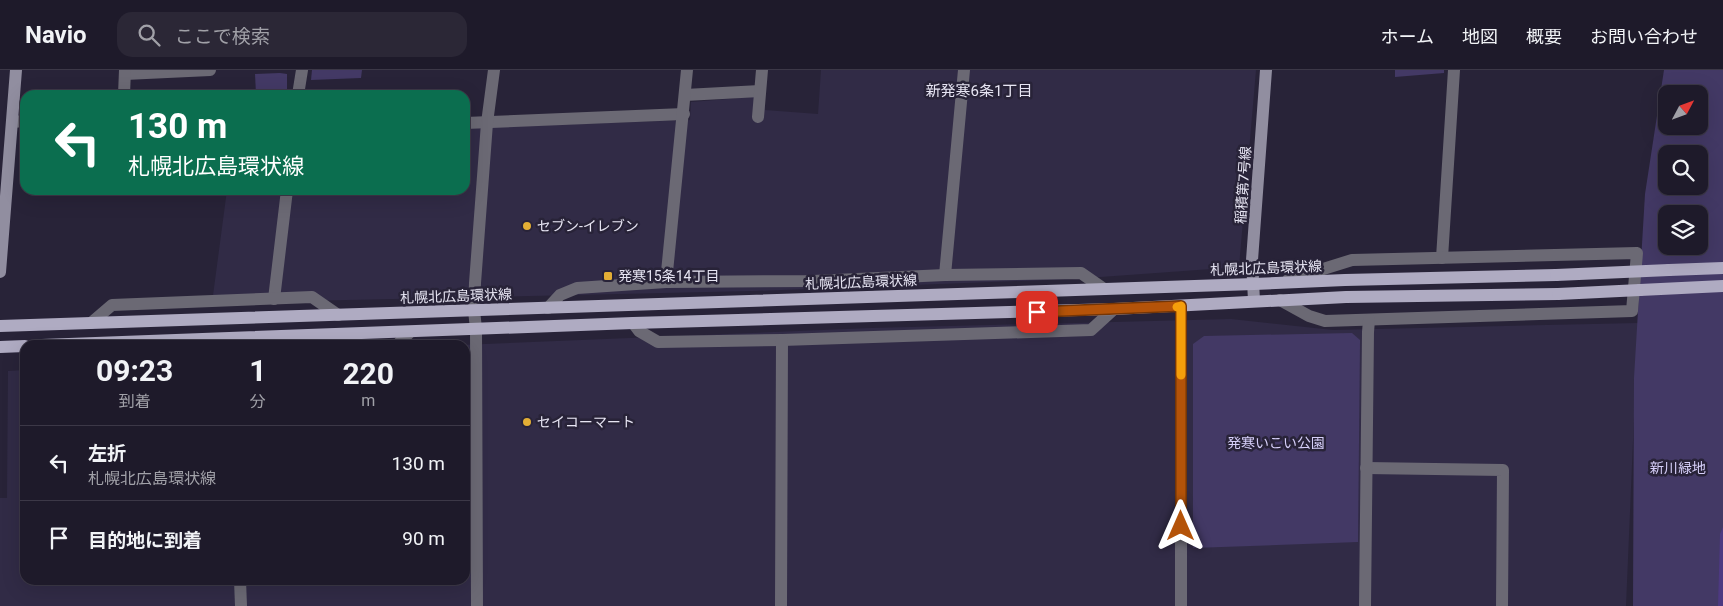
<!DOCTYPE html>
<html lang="ja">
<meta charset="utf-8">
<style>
:root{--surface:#1e1a2a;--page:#2b2736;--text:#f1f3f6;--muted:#a1a1a8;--line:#3c3847}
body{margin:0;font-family:Roboto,"Noto Sans JP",sans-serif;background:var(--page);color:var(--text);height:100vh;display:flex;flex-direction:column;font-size:19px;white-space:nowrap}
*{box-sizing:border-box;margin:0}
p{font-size:16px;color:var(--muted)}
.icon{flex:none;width:28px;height:28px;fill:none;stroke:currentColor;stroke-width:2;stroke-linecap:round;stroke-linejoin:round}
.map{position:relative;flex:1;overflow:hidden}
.drawer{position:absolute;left:20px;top:270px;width:450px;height:245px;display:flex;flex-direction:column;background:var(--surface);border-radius:15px;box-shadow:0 5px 20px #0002,0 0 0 1px var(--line)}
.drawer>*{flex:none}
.banner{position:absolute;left:20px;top:20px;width:450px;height:105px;border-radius:15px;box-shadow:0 5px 20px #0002,0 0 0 1px var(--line);background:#0b6e4f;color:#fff;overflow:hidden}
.needle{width:32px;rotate:49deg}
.buttons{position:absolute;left:1658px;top:15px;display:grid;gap:10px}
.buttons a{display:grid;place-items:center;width:50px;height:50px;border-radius:10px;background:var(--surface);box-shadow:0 5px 20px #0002,0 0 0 1px var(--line);font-size:25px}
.pin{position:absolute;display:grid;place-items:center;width:42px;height:42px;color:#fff;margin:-21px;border-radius:10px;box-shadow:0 2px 8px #0006}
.me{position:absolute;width:55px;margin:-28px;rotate:0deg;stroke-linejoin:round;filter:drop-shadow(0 0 4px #0008)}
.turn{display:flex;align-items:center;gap:18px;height:105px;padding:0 25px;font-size:22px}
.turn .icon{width:65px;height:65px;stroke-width:2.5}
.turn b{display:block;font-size:35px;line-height:42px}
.eta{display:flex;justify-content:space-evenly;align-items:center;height:85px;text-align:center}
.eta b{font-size:30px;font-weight:700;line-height:35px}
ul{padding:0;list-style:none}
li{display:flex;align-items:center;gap:15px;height:75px;padding:0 25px;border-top:1px solid var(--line)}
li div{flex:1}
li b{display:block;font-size:19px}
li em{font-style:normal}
header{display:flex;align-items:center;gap:30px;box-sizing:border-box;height:70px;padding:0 25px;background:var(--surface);border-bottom:1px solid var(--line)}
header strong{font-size:24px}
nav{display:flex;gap:28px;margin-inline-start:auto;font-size:18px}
.search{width:350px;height:45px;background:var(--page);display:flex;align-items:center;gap:12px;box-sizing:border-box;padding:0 18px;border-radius:15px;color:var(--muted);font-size:19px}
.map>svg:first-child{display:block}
.built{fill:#312b46}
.green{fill:#433965;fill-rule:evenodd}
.water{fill:#4d3981}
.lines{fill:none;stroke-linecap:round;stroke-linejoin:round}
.street{stroke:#6b6974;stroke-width:12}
.secondary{stroke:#918ea0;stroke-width:12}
.primary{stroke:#afabc2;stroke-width:12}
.primary-bridge{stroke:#afabc2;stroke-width:12}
.route-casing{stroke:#753606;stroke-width:12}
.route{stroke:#b45309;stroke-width:9}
.slow{stroke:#f59e0b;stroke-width:9}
.poi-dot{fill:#e3ae35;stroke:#282338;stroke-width:2}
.labels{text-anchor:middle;stroke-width:5;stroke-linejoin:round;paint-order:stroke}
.street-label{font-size:14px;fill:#e7e5f3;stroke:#282338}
.poi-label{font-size:14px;fill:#e7e5f3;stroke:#282338;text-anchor:start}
.park-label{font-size:14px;fill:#d6cff9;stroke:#282338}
.neighbourhood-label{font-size:15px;fill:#e7e5f3;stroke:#282338}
</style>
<header>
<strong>Navio</strong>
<div class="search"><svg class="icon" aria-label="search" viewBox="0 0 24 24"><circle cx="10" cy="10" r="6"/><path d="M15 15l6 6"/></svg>ここで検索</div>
<nav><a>ホーム</a><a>地図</a><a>概要</a><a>お問い合わせ</a></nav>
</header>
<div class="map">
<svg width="1723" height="536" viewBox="0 0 1723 536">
<rect width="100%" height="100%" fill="#282338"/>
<!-- built -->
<g class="built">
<path d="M821 0H1256L1239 197 1073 209 752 221 212 233 227 120H465V58L690 50 691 32 765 26V40L818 44Z"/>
<path d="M1231 249 1333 260 1638 253 1626 536H0V428H7L8 301 25 300V510H465V275H460L871 258Z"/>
</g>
<!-- green -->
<g class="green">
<path d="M312 0H362L361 8 311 10Z"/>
<path d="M1395 0H1444V3L1395 7Z"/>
<path d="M1664 0H1723V536H1633L1634 308 1645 124ZM1666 24H1699V56H1666ZM1666 84H1699V116H1666ZM1666 144H1699V176H1666Z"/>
<path d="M280 3 287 4V22L256 24 255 4Z"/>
<path d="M1352 263 1360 270 1358 472 1193 478V274L1204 266Z"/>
</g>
<!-- water -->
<path class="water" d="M1723 457V536H1718L1720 464Z"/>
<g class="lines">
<!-- street -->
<g class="street">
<path d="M125 4 210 0"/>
<path d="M124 25 125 0"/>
<path d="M298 25 302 0"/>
<path d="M685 25 760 21"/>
<path d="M758 47 762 0"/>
<path d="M12 52 25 51"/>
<path d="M465 53 684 44"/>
<path d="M1442 188 1454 0"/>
<path d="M945 205 964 0"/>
<path d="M666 212 687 0"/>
<path d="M274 229 287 120"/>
<path d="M1280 230 1309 246 1325 251 1632 241 1637 183 1352 190 1288 210"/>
<path d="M548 238 560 225 577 218 666 212 813 211 945 205 1081 203 1104 219"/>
<path d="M91 253 112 235 312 227 338 245"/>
<path d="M633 253 639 261 658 272 782 270 1091 260 1114 239"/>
<path d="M397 275 410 262"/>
<path d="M1366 398 1503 400 1502 536"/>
<path d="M240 510 241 536"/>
<path d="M477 536 476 259 474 240 475 213 487 53 494 0"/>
<path d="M781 536 782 270"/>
<path d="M1181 536V236"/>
<path d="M1365 536 1368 262 1369 250"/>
</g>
<!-- secondary -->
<g class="secondary">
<path d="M0 202 16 0"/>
<path d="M1254 231 1252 190 1266 0"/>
</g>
<!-- primary -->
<g class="primary">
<path d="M1669 200 1723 198"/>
<path d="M1640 220 1723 216"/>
<path d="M0 256 1254 214 1345 210 1556 205"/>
<path d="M42 275 633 253 1114 239 1346 227 1558 224"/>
<path d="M0 277 25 276"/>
</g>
<!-- primary-bridge -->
<g class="primary-bridge">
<path d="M1556 205 1669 200"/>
<path d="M1558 224 1640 220"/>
</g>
</g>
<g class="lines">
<defs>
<path id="route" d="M1037 242 1181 236V456"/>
</defs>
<!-- route casing -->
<use href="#route" class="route-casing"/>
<!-- route -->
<use href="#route" class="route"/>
<!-- slow -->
<path class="slow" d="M1177 237 1181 236V305"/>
</g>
<!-- markers -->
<g class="poi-dot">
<circle cx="527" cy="156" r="5"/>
<rect x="603" y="201" width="10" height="10" rx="2.5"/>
<circle cx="527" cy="352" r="5"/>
</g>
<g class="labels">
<!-- street labels -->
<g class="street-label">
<text transform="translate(1243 115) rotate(-86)" y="5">稲積第7号線</text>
<text transform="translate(1266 198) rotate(-2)" y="5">札幌北広島環状線</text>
<text transform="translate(861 212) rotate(-2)" y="5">札幌北広島環状線</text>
<text transform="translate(456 226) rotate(-2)" y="5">札幌北広島環状線</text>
</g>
<!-- poi labels -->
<g class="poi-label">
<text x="537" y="161">セブン-イレブン</text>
<text x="618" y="211">発寒15条14丁目</text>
<text x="537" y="357">セイコーマート</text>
</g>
<!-- park labels -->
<g class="park-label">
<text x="1276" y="378">発寒いこい公園</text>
<text x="1678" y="403">新川緑地</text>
</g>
<!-- neighbourhood labels -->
<g class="neighbourhood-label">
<text x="979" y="26">新発寒6条1丁目</text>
</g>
</g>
</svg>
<div class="buttons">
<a><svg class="needle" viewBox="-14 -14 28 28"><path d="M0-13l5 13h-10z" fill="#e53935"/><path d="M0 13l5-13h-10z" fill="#a1a1a8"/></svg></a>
<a><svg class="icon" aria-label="search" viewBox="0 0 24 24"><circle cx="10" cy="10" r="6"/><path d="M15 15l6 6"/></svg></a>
<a><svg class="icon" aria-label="layers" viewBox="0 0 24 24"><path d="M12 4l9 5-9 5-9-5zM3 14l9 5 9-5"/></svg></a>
</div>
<div class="pin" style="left:1037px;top:242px;background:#d93025"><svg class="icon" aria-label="arrive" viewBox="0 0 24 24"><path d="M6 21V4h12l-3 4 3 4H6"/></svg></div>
<svg class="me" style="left:1181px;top:456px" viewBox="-20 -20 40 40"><path d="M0-17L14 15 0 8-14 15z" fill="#b45309" stroke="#fff" stroke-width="4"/></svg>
<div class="banner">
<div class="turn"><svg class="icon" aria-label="left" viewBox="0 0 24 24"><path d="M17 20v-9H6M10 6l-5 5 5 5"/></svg><div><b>130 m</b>札幌北広島環状線</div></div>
</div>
<section class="drawer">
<div class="eta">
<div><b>09:23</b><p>到着</p></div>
<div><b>1</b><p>分</p></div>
<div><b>220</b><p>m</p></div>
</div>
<ul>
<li><svg class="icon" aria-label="left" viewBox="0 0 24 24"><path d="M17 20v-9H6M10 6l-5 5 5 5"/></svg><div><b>左折</b><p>札幌北広島環状線</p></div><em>130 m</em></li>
<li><svg class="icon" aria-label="arrive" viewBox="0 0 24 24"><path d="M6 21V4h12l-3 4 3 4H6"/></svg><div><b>目的地に到着</b></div><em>90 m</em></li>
</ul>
</section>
</div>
